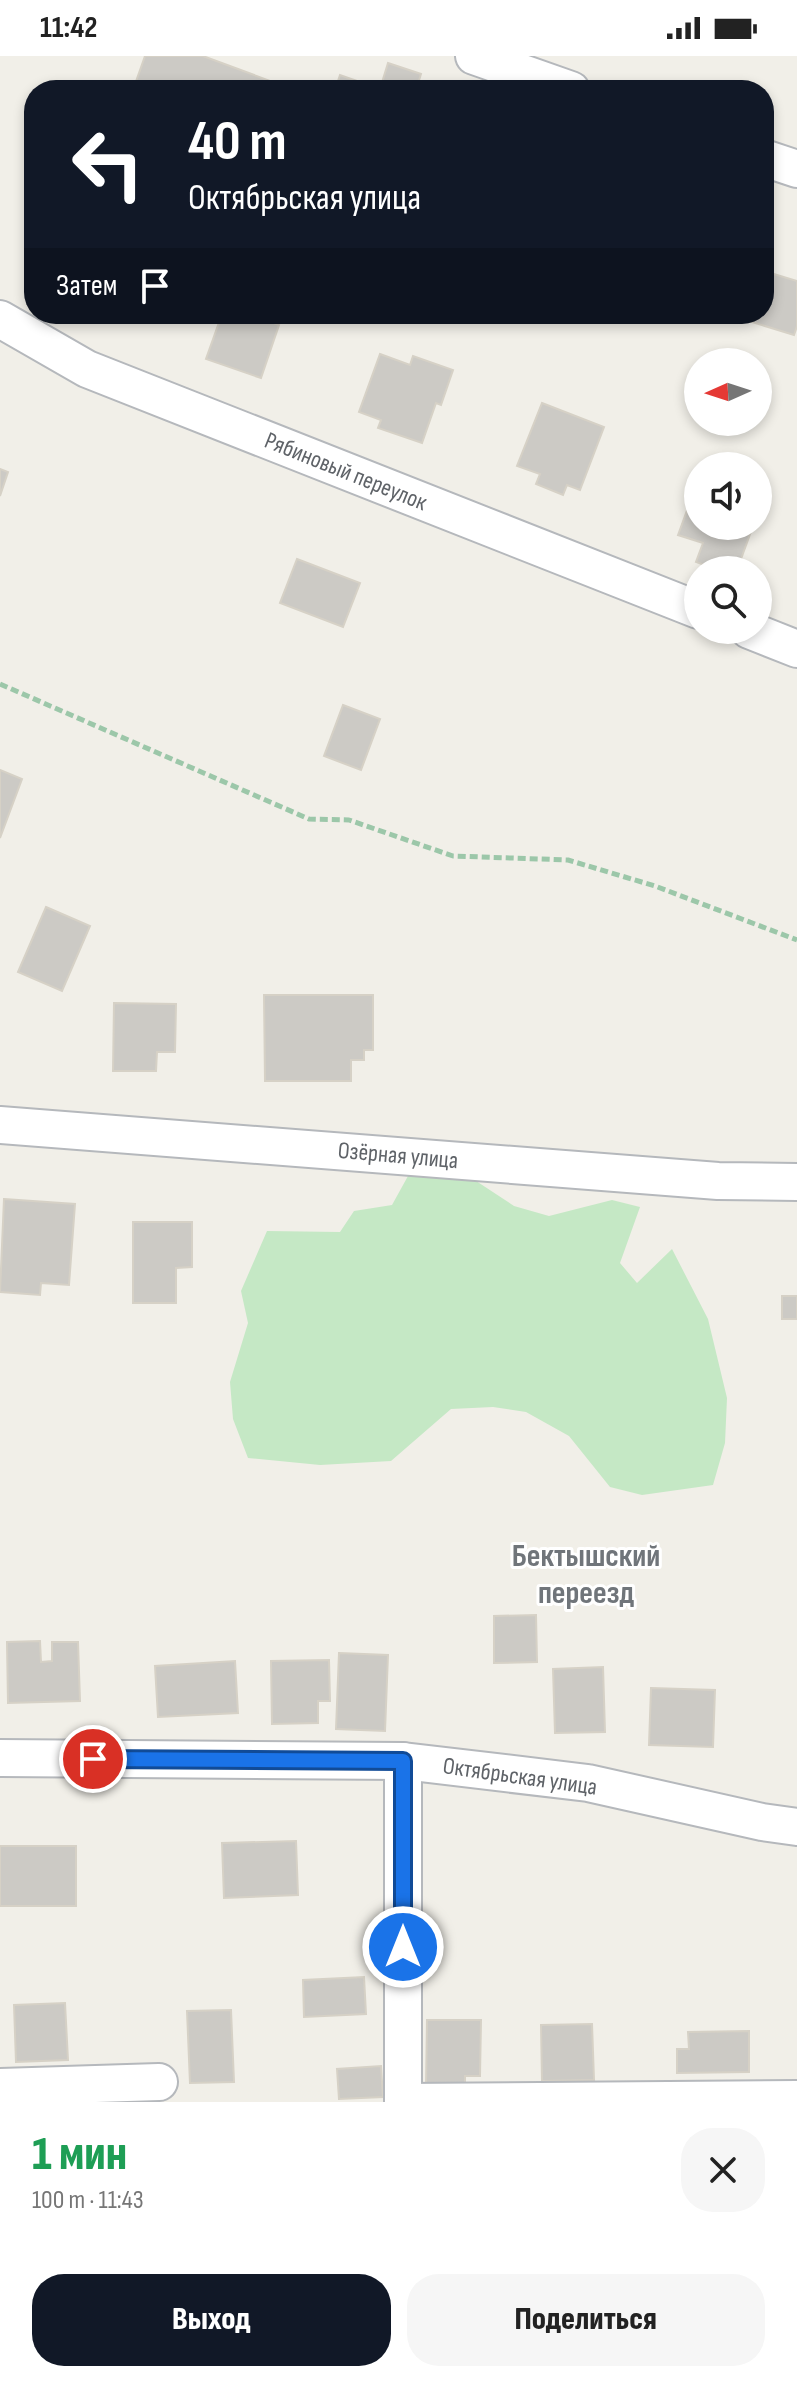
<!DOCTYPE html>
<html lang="ru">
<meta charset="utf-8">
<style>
:root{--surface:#fff;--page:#f6f6f6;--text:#222;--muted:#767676;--accent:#111827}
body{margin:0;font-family:"Sofia Sans Condensed",sans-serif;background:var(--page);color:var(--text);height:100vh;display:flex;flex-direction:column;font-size:30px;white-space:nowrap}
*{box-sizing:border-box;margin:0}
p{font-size:26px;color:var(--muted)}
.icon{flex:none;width:44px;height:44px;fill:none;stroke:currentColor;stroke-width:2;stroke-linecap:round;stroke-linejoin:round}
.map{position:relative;height:2046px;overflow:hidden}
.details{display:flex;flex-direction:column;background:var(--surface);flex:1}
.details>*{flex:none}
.guide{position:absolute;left:24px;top:24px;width:750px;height:244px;border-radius:32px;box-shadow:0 4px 12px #0003;background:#111827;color:#fff;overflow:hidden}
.needle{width:52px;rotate:267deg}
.fabs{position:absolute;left:684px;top:292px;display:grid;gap:16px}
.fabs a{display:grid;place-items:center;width:88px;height:88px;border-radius:50%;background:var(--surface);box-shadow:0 4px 12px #0003;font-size:40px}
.pin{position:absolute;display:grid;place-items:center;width:68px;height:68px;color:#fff;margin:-34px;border:4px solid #fff;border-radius:50%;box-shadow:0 2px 8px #0007}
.me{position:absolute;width:88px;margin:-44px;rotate:0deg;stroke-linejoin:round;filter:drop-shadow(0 0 6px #0008)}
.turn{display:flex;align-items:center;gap:28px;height:168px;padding:0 32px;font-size:36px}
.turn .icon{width:104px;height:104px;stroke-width:2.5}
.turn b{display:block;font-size:56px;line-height:68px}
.then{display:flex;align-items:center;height:76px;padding:0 32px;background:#0003;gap:16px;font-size:30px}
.round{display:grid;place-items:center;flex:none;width:84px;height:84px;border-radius:32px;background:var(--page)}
.overview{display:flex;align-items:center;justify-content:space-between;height:136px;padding:0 32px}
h1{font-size:48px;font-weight:800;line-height:60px;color:#1e9e55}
.cta{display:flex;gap:16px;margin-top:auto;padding:16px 32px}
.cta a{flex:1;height:92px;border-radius:32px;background:var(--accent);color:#fff;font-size:32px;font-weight:800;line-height:92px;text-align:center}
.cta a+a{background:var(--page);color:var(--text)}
.status{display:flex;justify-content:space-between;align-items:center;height:56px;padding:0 40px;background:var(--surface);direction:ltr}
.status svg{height:22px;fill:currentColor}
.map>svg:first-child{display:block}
.green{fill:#c5e8c5}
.building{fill:#cccac5;stroke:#d6d1c6;stroke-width:2}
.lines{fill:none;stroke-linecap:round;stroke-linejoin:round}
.street-casing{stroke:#b5b8bc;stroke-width:40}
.path{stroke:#9cc7a9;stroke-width:5;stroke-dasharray:8 4;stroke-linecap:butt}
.street{stroke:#fff;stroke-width:36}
.route-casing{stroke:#114b97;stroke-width:20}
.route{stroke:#1a73e8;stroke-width:14}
.labels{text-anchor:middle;stroke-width:6;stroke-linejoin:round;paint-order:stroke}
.street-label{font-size:24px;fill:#5f6368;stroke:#fff}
.district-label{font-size:32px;font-weight:bold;fill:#70757a;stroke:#fff}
</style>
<div class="status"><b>11:42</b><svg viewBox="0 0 49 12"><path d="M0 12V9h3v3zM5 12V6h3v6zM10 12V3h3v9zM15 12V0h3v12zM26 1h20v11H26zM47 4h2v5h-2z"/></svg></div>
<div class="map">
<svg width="797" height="2046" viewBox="0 0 797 2046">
<rect width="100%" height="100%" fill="#f1efe8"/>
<!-- green -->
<path class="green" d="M408 1120 470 1121 514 1150 549 1160 612 1144 640 1151 620 1207 637 1227 672 1193 708 1263 727 1342 725 1387 713 1429 642 1439 610 1431 569 1380 526 1356 493 1351 451 1353 391 1405 320 1409 248 1402 233 1363 230 1326 248 1267 241 1235 267 1175 340 1176 354 1155 392 1149Z"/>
<!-- building -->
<g class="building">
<path d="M145 0H203L273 26 270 34H133Z"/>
<path d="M388 7 421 18 416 34H335L340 19 380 33Z"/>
<path d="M764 215 797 225V270L794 279 726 258H764Z"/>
<path d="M222 258H250L279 269 261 322 206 303Z"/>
<path d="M380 298 410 309 413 300 453 314 441 349 436 347 422 387 378 372 381 364 359 356Z"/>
<path d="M542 347 604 371 580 434 567 429 563 439 536 428 540 418 517 410Z"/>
<path d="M0 413 8 416 0 440Z"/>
<path d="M697 427 698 470H753L737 514H718L696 506 703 487 678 479Z"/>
<path d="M297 503 360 527 343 571 280 547Z"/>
<path d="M343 649 380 663 361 714 324 700Z"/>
<path d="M0 714 22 723 0 782Z"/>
<path d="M46 851 90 870 62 935 18 916Z"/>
<path d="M264 939H373V994H364V1004H351V1025H265Z"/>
<path d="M114 947 176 948 175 996H157L156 1015H113Z"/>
<path d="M4 1143 75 1148 69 1229 41 1227 40 1239 0 1236Z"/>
<path d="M133 1166H192V1211L176 1212V1247H133Z"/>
<rect x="782" y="1240" width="15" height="23"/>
<path d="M536 1559 537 1606 494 1607V1560Z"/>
<path d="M40 1585 41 1606 52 1605V1586H78L80 1645 8 1647 7 1586Z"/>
<path d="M339 1597 388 1599 385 1675 336 1673Z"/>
<path d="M329 1604 330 1645H318V1667L272 1668 271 1605Z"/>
<path d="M235 1605 238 1657 158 1661 155 1610Z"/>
<path d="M603 1611 605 1676 555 1677 553 1613Z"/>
<path d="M651 1632 715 1634 713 1691 649 1689Z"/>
<path d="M296 1785 298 1839 224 1842 222 1787Z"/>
<rect x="0" y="1790" width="76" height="60"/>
<path d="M364 1921 366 1958 304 1961 303 1924Z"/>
<path d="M65 1947 68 2004 16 2006 14 1949Z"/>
<path d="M231 1954 234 2026 190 2027 187 1955Z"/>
<path d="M427 1964H481L480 2020H465V2032H426Z"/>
<path d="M592 1968 594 2024 542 2025 541 1969Z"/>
<path d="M749 1975V2016L677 2017V1993H689L688 1976Z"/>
<path d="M381 2010 383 2041 339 2043 337 2013Z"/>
</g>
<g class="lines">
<defs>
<g id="street">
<path d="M474 0 571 34"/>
<path d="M764 102 797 113"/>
<path d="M0 263 87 313 698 554"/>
<path d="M749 574 797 593"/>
<path d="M0 1069 718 1125 797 1126"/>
<path d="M0 1702 403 1705 588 1727 762 1766 797 1771"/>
<path d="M403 1705V2046"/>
<path d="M0 2031 159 2026"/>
<path d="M403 2046 797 2043"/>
</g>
</defs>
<!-- street casing -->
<use href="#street" class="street-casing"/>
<!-- path -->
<path class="path" d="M0 628 309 763 349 764 453 800 568 804 655 830 797 884"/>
<!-- street -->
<use href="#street" class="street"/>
</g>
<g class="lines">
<defs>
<path id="route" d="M93 1703 403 1705V1891"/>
</defs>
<!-- route casing -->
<use href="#route" class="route-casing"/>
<!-- route -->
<use href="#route" class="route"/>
</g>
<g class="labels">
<!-- street labels -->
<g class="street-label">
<text transform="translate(346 415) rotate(22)" y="8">Рябиновый переулок</text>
<text transform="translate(398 1099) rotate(5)" y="8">Озёрная улица</text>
<text transform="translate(520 1720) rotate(8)" y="8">Октябрьская улица</text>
</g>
<!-- district labels -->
<g class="district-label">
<text x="586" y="1510">Бектышский<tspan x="586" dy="37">переезд</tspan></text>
</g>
</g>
</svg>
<div class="fabs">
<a><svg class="needle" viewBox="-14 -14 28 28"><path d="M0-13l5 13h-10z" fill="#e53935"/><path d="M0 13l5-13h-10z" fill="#767676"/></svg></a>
<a><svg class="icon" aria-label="sound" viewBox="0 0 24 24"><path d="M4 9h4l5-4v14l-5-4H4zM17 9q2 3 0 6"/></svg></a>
<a><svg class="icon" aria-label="search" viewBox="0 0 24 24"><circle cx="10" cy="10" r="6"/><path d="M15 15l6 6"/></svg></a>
</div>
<div class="pin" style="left:93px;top:1703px;background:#d93025"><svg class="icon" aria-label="arrive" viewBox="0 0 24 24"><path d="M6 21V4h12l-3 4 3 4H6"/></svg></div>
<svg class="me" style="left:403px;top:1891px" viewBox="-20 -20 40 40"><circle r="17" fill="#1a73e8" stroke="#fff" stroke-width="3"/><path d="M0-11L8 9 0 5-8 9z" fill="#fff"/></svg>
<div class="guide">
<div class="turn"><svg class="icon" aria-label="left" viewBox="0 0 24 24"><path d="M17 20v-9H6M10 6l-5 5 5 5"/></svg><div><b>40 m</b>Октябрьская улица</div></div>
<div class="then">Затем<svg class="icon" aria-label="arrive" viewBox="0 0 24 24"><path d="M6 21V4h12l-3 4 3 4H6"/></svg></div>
</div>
</div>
<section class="details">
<div class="overview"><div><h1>1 мин</h1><p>100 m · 11:43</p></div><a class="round"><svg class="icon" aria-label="close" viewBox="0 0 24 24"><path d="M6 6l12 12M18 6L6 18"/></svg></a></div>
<div class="cta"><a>Выход</a><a>Поделиться</a></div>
</section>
